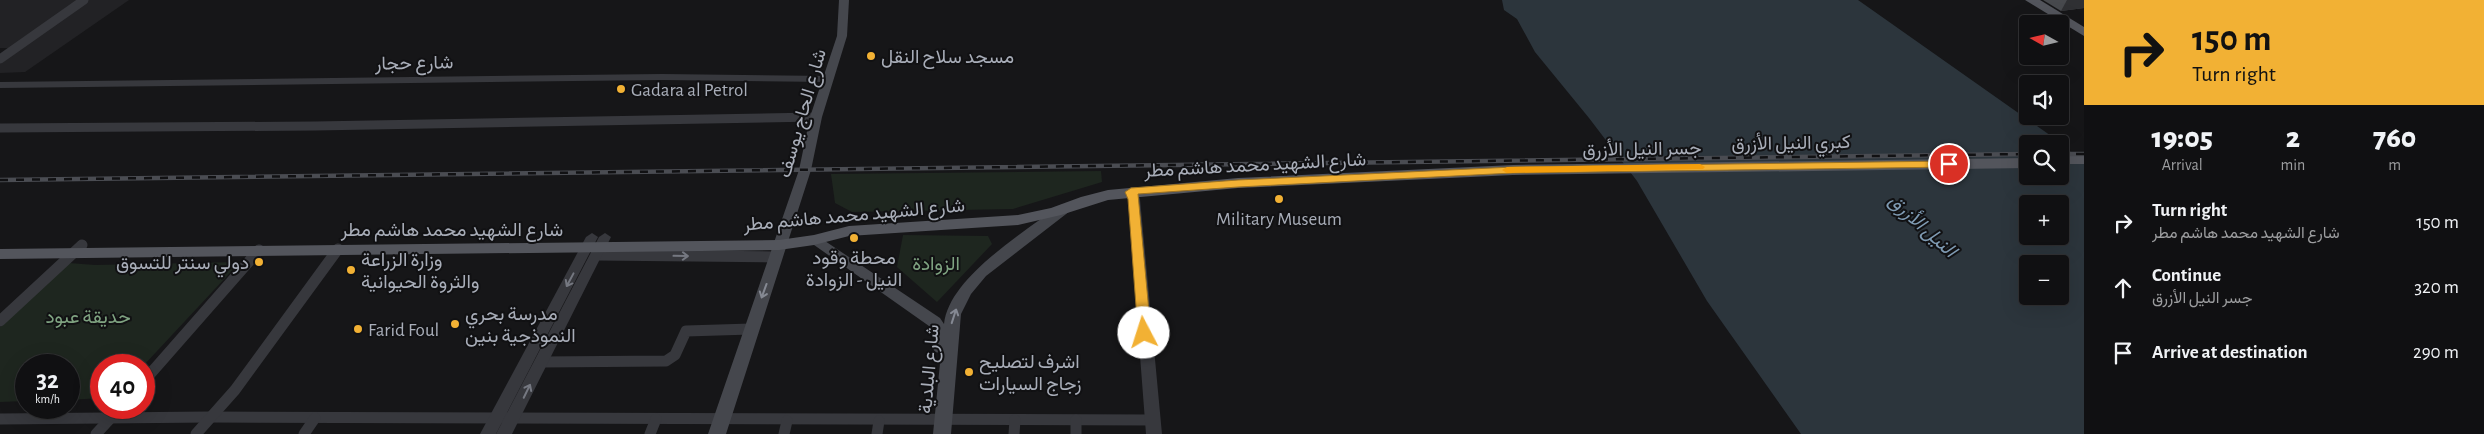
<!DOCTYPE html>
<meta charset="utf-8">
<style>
:root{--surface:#101012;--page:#19191b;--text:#f1f3f6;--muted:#9c9d9f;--line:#303032}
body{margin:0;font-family:"Alegreya Sans",Vazirmatn,sans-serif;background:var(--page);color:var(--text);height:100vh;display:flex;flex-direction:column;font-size:19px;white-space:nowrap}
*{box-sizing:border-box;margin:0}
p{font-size:16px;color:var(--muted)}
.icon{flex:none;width:28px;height:28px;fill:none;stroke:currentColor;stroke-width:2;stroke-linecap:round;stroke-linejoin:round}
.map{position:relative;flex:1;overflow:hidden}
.sheet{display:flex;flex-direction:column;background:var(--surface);width:400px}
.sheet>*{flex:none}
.banner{background:#f2b134;color:#111;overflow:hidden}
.needle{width:32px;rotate:278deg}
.fabs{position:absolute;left:2019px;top:15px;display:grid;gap:10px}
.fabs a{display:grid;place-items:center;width:50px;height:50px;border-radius:5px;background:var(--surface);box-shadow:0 5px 20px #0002,0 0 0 1px var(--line);font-size:25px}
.speed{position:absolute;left:15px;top:354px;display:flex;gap:10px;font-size:25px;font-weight:700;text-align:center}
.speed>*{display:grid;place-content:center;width:65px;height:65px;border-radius:50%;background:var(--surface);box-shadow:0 5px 20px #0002,0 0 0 1px var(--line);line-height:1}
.speed small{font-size:12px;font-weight:400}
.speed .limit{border:8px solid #d22;background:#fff;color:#111}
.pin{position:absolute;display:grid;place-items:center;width:42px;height:42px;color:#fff;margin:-21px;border:2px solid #fff;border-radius:50%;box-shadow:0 1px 5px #0007}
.me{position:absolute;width:55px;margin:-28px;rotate:355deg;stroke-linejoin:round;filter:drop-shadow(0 0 4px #0008)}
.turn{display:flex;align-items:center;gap:18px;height:105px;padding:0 25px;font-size:22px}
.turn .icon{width:65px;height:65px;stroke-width:2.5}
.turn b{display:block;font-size:35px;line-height:42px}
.eta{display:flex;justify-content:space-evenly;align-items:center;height:85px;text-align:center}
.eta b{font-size:30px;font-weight:800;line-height:35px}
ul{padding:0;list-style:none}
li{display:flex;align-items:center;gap:15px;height:65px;padding:0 25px}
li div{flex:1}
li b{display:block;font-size:19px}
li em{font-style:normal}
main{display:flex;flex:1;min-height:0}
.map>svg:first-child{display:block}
.built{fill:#222225}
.green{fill:#1e261f}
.water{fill:#2c353c;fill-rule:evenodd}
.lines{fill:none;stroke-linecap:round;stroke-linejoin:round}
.minor-far1{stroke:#37383d;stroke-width:9}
.minor{stroke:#37383d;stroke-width:11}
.tertiary{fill:#37383d;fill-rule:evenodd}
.secondary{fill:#45474d;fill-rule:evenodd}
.primary{fill:#53555c;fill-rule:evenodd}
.rail-casing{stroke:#4a4c52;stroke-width:4.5}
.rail{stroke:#111113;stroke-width:2.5;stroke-dasharray:8;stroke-linecap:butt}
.wall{fill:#47494d}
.shaded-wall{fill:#2f3033}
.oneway{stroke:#757881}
.oneway2{stroke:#858993}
.route{fill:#f2b134;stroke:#9d7322}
.slow{fill:#f59e0b}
.poi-dot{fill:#f2b134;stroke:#111113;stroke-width:2}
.labels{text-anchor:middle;stroke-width:4;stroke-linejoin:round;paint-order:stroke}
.poi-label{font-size:19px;fill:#a8adb8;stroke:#111113;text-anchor:start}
.street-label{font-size:19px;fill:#a8adb8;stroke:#111113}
.park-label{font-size:19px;fill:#7fa381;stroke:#111113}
.water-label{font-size:20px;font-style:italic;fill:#7f9bb3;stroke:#111113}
</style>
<main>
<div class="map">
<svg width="2084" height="434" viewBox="0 0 2084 434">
<rect width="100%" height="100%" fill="#161618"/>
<!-- built -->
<path class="built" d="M0 0H129L25 72 0 73V61L18 48H0Z"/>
<!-- green -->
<g class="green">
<path d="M1101 171 1102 182 1013 209 852 212 835 203 831 174Z"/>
<path d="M903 235 988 236 992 244 937 302 897 267Z"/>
<path d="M240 262 144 365H101V398L69 400V365H26V401L0 402V327L69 263 95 265Z"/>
</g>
<!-- water -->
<path class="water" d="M1502 0H1858L2054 138 2084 163V434H1801L1707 301 1637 181 1589 118 1535 52 1517 19 1504 10ZM2028 144H2060V176H2028ZM2028 204H2060V236H2028ZM2028 264H2060V296H2028Z"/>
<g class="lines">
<!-- minor-far1 -->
<g class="minor-far1">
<path d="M0 59 84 0"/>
<path d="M0 128 315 126 816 117"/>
</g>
<!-- minor -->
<g class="minor">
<path d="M597 255 776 257"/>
<path d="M0 321 82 245"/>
<path d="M541 362 666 361 675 355 686 331 751 329"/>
<path d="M144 381 259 250"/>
<path d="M0 419 210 417 1153 420"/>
<path d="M1076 420V434"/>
<path d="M96 434 120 408"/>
<path d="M196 434 235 390 338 249"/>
<path d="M304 434 315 418"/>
<path d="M650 434 656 419"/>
<path d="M784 434 787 421"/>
<path d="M877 434 879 421"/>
<path d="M1014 434 1015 420"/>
</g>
<!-- tertiary -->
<g class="tertiary">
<path d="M662 74 828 76 833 79 828 82 662 80 0 88V82Z"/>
<path d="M1131 187 1135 188 1140 199 1162 434H1146L1128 199 1125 191Z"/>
<path d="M592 233 598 237 496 434H480L586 237Z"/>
<path d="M605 233 611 237 512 434H496L599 237Z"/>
</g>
<!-- secondary -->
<g class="secondary">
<path d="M839 0H849L847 36 822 117 811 170 726 434H708L799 170 810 117 837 36Z"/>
<path d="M1065 204 1070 205 1072 208 1070 211 986 276 971 294 961 314 951 434H933L941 353 935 352 933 348 935 335 929 326 807 240 809 237H819L940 318 944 324C949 277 1025 232 1060 205Z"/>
</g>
<!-- primary -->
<g class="primary">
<path d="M2025 0H2040L2084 27V36Z"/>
<rect x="2060" y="154" width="24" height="10"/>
<path d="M2028 158V168L1513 175 1238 188 1108 200 1061 215 1018 225 849 236 814 245 779 250 0 259V249L779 240 814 235 849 226 1018 215 1051 208 1081 197 1108 190 1238 178 1513 165Z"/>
</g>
<defs>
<g id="rail">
<path d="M2060 154H2084"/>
<path d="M0 180 2028 154"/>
</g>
</defs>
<!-- rail casing -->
<use href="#rail" class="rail-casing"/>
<!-- rail -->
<use href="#rail" class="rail"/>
</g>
<!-- wall -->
<path class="wall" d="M2043 0H2084V8L2061 11Z"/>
<!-- shaded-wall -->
<path class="shaded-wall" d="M2067 0H2084V8L2061 11Z"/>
<!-- one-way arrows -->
<defs><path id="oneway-shaft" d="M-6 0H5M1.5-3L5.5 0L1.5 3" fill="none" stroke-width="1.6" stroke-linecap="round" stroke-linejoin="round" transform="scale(1.25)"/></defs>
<g class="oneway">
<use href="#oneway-shaft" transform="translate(681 256) rotate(1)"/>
<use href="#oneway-shaft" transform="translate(570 280) rotate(118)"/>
<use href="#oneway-shaft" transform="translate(527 391) rotate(-64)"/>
</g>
<g class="oneway2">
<use href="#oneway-shaft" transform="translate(764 291) rotate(110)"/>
<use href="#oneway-shaft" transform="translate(954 316) rotate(-72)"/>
</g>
<!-- route -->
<path class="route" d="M1949 161 1953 162V167L1513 173 1238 187 1138 194 1151 333 1144 337 1138 333 1128 199 1125 192 1131 188 1238 180 1513 167Z"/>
<!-- slow -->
<path class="slow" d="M1700 164 1705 167 1703 169 1507 173 1502 170 1507 167Z"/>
<!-- markers -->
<g class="poi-dot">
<circle cx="871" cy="56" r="5"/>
<circle cx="621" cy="89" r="5"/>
<circle cx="1279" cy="199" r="5"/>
<circle cx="854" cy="238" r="5"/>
<circle cx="259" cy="262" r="5"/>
<circle cx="351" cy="270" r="5"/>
<circle cx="455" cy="324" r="5"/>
<circle cx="358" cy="329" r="5"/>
<circle cx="969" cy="372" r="5"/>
</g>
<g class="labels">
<!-- poi labels -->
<g class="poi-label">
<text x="881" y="63">مسجد سلاح النقل</text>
<text x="631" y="96">Gadara al Petrol</text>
<text x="1279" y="225" text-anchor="middle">Military Museum</text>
<text x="854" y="264" text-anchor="middle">محطة وقود<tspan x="854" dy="22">النيل - الزوادة</tspan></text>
<text x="361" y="266">وزارة الزراعة<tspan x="361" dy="22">والثروة الحيوانية</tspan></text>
<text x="249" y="269" text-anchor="end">دولي سنتر للتسوق</text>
<text x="465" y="320">مدرسة بحري<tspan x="465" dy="22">النموذجية بنين</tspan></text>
<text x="368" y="336">Farid Foul</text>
<text x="979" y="368">اشرف لتصليح<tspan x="979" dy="22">زجاج السيارات</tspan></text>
</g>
<!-- street labels -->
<g class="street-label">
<text transform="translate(414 62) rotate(-1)" y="7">شارع حجار</text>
<text transform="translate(801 113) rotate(-74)" y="7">شارع الحاج يوسف</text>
<text transform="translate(1791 142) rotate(-1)" y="7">كبري النيل الأزرق</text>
<text transform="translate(1642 148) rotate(-1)" y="7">جسر النيل الأزرق</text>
<text transform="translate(1255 164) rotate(-3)" y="7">شارع الشهيد محمد هاشم مطر</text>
<text transform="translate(854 214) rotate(-5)" y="7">شارع الشهيد محمد هاشم مطر</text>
<text x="452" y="236">شارع الشهيد محمد هاشم مطر</text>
<text transform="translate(928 369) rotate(-85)" y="7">شارع البلدية</text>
</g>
<!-- park labels -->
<g class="park-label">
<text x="936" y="270">الزوادة</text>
<text x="88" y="323">حديقة عبود</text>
</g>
<!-- water labels -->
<g class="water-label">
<text transform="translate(1923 225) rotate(42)" y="7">النيل الأزرق</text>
</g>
</g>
</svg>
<div class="fabs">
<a><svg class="needle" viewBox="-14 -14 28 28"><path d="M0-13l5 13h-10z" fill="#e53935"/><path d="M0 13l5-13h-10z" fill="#9c9d9f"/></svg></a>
<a><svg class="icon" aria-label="sound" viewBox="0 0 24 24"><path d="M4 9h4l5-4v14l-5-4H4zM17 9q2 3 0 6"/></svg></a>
<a><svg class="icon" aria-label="search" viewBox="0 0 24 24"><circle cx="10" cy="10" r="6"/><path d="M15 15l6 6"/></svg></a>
<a>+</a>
<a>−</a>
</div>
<div class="speed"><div>32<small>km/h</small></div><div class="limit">40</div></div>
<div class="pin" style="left:1949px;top:164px;background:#d93025"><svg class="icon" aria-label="arrive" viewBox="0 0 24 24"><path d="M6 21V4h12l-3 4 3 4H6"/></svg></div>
<svg class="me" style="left:1144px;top:333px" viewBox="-20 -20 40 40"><circle r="19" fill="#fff"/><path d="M0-13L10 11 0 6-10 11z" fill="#f2b134"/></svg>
</div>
<section class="sheet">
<div class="banner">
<div class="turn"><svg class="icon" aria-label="right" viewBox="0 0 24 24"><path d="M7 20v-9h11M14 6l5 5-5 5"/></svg><div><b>150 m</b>Turn right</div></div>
</div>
<div class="eta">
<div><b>19:05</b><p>Arrival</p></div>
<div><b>2</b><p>min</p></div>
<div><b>760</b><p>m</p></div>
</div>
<ul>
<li><svg class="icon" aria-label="right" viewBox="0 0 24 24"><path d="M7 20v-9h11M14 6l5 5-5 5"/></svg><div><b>Turn right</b><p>شارع الشهيد محمد هاشم مطر</p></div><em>150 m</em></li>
<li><svg class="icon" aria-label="ahead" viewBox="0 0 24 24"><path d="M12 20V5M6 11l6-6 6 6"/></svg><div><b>Continue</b><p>جسر النيل الأزرق</p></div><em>320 m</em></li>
<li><svg class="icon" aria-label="arrive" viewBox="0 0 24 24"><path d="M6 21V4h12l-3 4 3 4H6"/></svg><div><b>Arrive at destination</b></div><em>290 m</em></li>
</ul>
</section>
</main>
